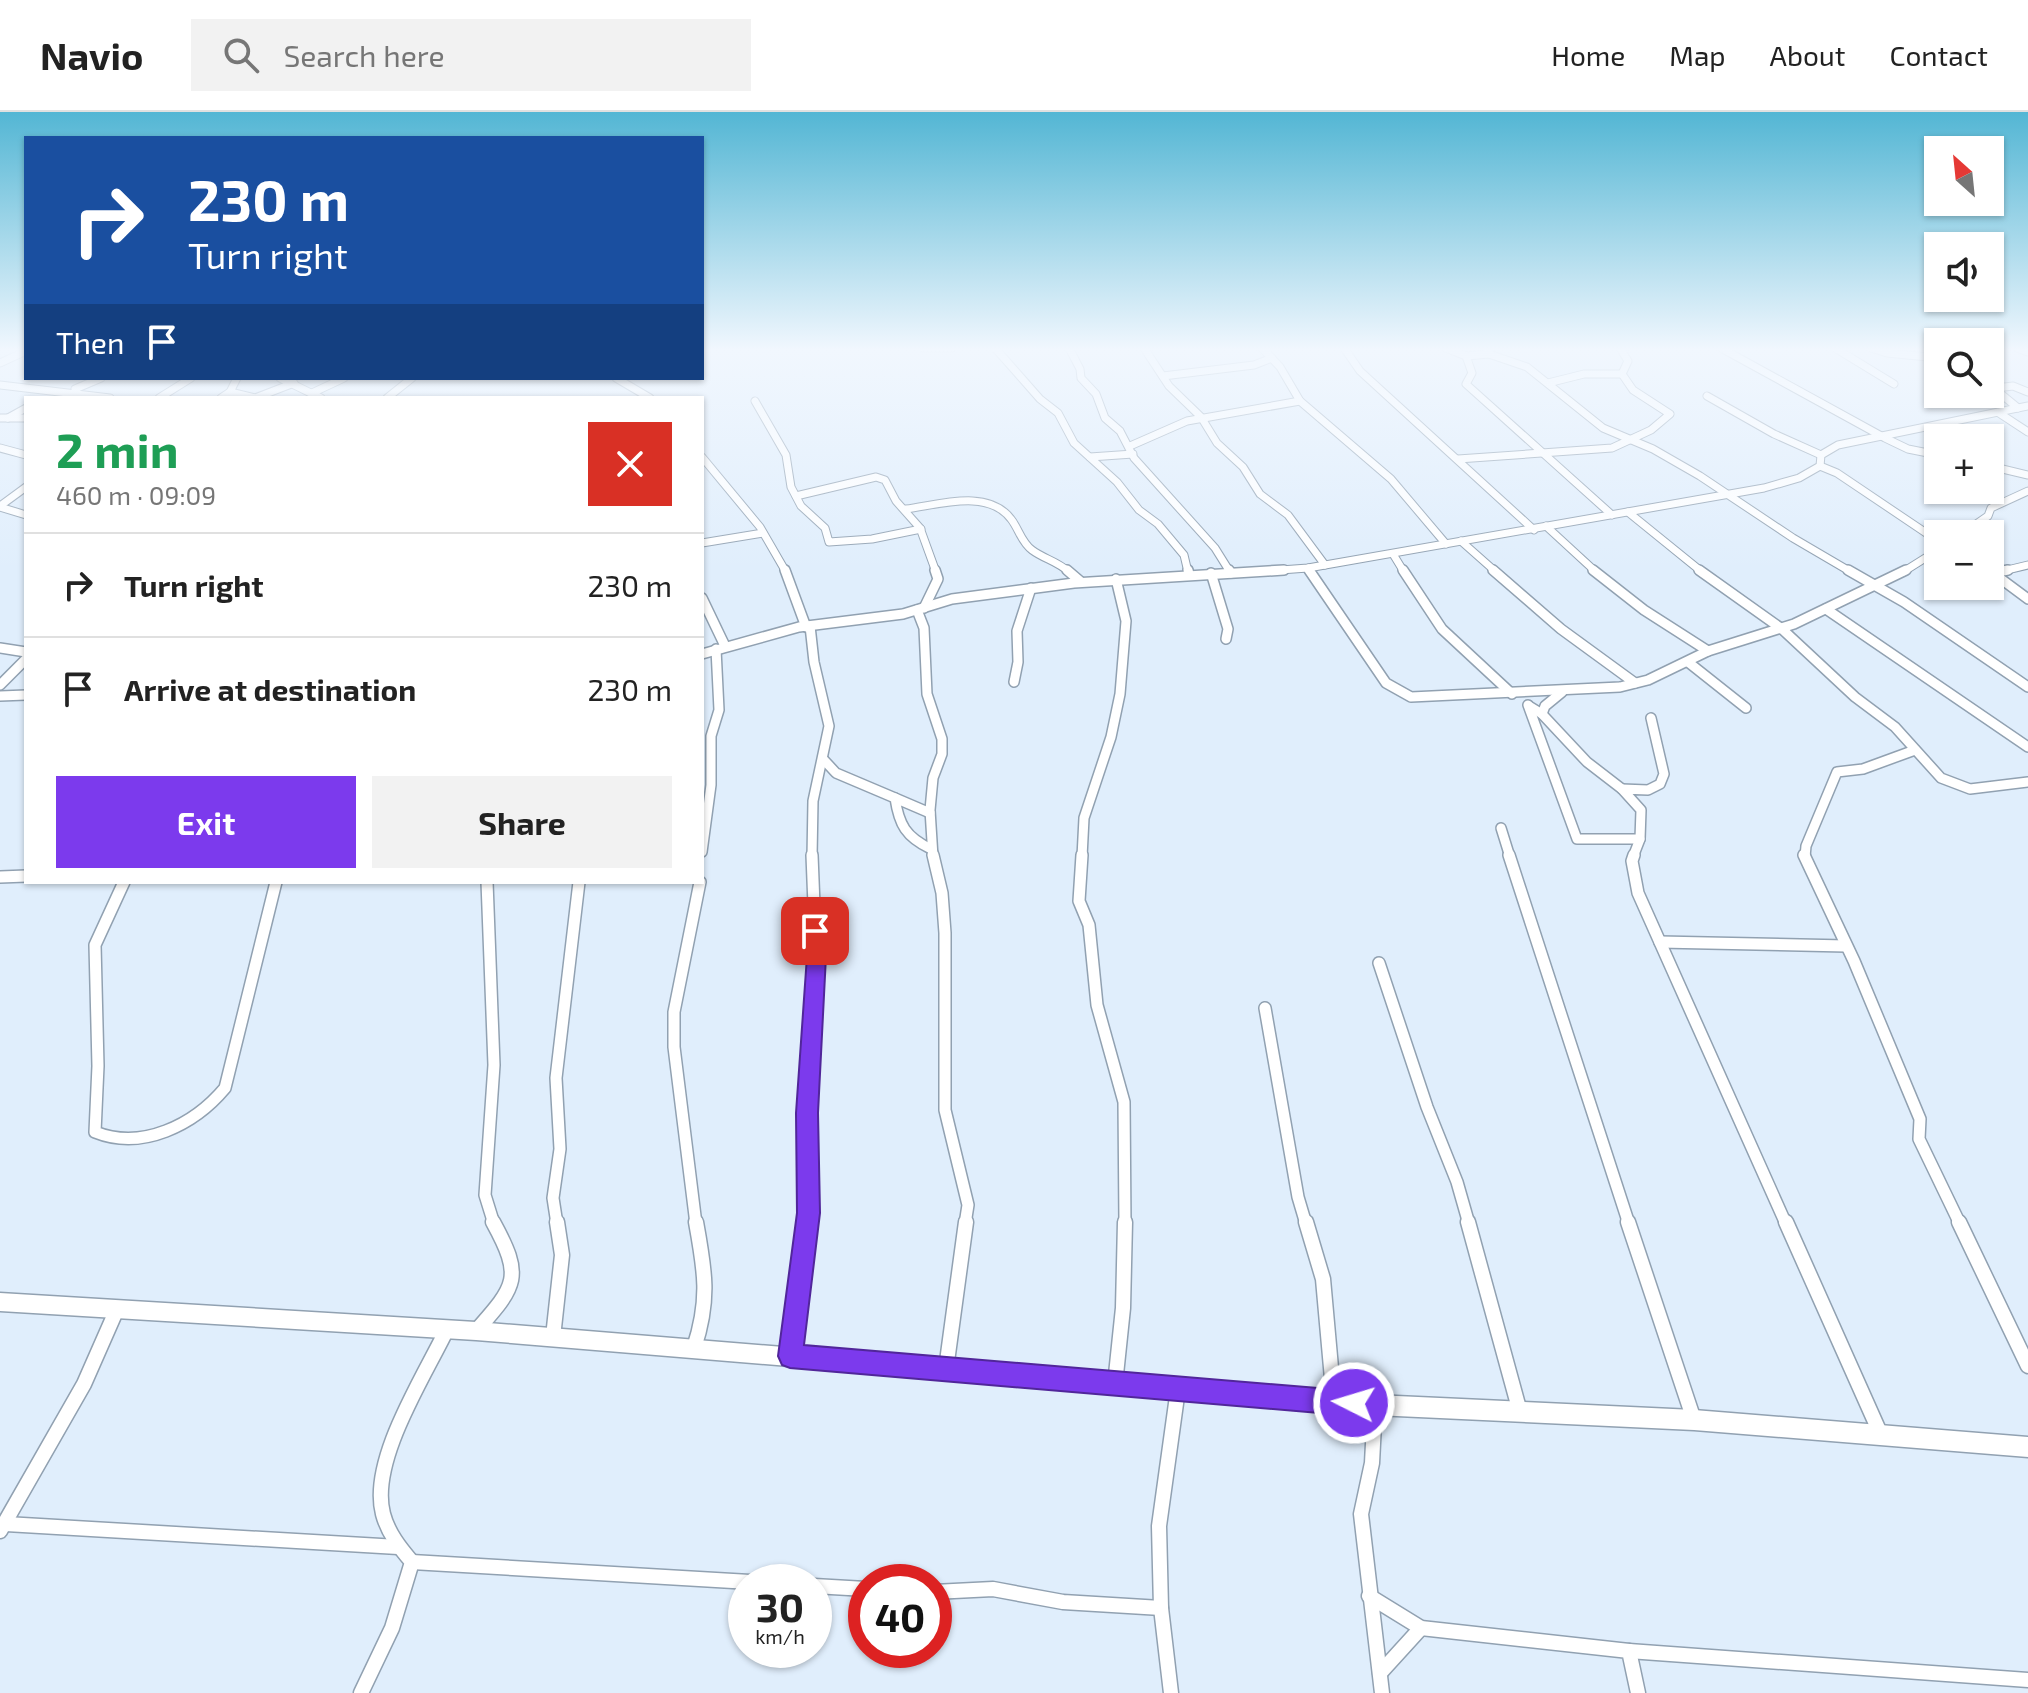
<!DOCTYPE html>
<meta charset="utf-8">
<style>
:root{--surface:#fff;--page:#f2f2f2;--text:#222;--muted:#767676;--line:#e0e0e0;--accent:#7c3aed}
body{margin:0;font-family:"Exo 2",sans-serif;background:var(--page);color:var(--text);height:100vh;display:flex;flex-direction:column;font-size:30px;white-space:nowrap}
*{box-sizing:border-box;margin:0}
p{font-size:26px;color:var(--muted)}
.icon{flex:none;width:44px;height:44px;fill:none;stroke:currentColor;stroke-width:2;stroke-linecap:round;stroke-linejoin:round}
.map{position:relative;flex:1;overflow:hidden}
.sheet{position:absolute;left:24px;top:284px;width:680px;height:488px;display:flex;flex-direction:column;background:var(--surface);border-radius:0px;box-shadow:0 2px 6px #0004}
.sheet>*{flex:none}
.banner{position:absolute;left:24px;top:24px;width:680px;height:244px;border-radius:0px;box-shadow:0 2px 6px #0004;background:#1a4fa0;color:#fff;overflow:hidden}
.needle{width:52px;rotate:333deg}
.buttons{position:absolute;left:1924px;top:24px;display:grid;gap:16px}
.buttons a{display:grid;place-items:center;width:80px;height:80px;border-radius:0px;background:var(--surface);box-shadow:0 2px 6px #0004;font-size:40px}
.speed{position:absolute;left:728px;top:1452px;display:flex;gap:16px;font-size:40px;font-weight:700;text-align:center}
.speed>*{display:grid;place-content:center;width:104px;height:104px;border-radius:50%;background:var(--surface);box-shadow:0 2px 6px #0004;line-height:1}
.speed small{font-size:20px;font-weight:400}
.speed .limit{border:12px solid #d22;background:#fff;color:#111}
.pin{position:absolute;display:grid;place-items:center;width:68px;height:68px;color:#fff;margin:-34px;border-radius:16px;box-shadow:0 4px 12px #0006}
.me{position:absolute;width:88px;margin:-44px;rotate:275deg;stroke-linejoin:round;filter:drop-shadow(0 0 6px #0008)}
.turn{display:flex;align-items:center;gap:28px;height:168px;padding:0 32px;font-size:36px}
.turn .icon{width:104px;height:104px;stroke-width:2.5}
.turn b{display:block;font-size:56px;line-height:68px}
.then{display:flex;align-items:center;height:76px;padding:0 32px;background:#0003;gap:16px;font-size:30px}
.round{display:grid;place-items:center;flex:none;width:84px;height:84px;border-radius:0px;background:var(--page)}
.summary{display:flex;align-items:center;justify-content:space-between;height:136px;padding:0 32px}
h1{font-size:48px;font-weight:700;line-height:60px;color:#1e9e55}
.cta{display:flex;gap:16px;margin-top:auto;padding:16px 32px}
.cta a{flex:1;height:92px;border-radius:0px;background:var(--accent);color:#fff;font-size:32px;font-weight:700;line-height:92px;text-align:center}
.cta a+a{background:var(--page);color:var(--text)}
ul{padding:0;list-style:none}
li{display:flex;align-items:center;gap:24px;height:104px;padding:0 32px;border-top:2px solid var(--line)}
li div{flex:1}
li b{display:block;font-size:30px}
li em{font-style:normal}
header{display:flex;align-items:center;gap:48px;box-sizing:border-box;height:112px;padding:0 40px;background:var(--surface);border-bottom:2px solid var(--line)}
header strong{font-size:38px}
nav{display:flex;gap:44px;margin-inline-start:auto;font-size:28px}
.search{width:560px;height:72px;background:var(--page);display:flex;align-items:center;gap:20px;box-sizing:border-box;padding:0 28px;border-radius:0px;color:var(--muted);font-size:30px}
.map>svg:first-child{display:block}
.lines{fill:none;stroke-linecap:round;stroke-linejoin:round}
.street-far3-casing{stroke:#91a1b1;stroke-width:9}
.street-far2-casing{stroke:#91a1b1;stroke-width:12}
.street-far1-casing{stroke:#91a1b1;stroke-width:14}
.street-casing{stroke:#91a1b1;stroke-width:17}
.secondary-casing{stroke:#91a1b1;stroke-width:3}
.street-far3{stroke:#fff;stroke-width:7}
.street-far2{stroke:#fff;stroke-width:9}
.street-far1{stroke:#fff;stroke-width:11}
.street{stroke:#fff;stroke-width:14}
.secondary{fill:#fff;fill-rule:evenodd}
.route{fill:#7c3aed;stroke:#51269a;stroke-width:2}
</style>
<header>
<strong>Navio</strong>
<div class="search"><svg class="icon" aria-label="search" viewBox="0 0 24 24"><circle cx="10" cy="10" r="6"/><path d="M15 15l6 6"/></svg>Search here</div>
<nav><a>Home</a><a>Map</a><a>About</a><a>Contact</a></nav>
</header>
<div class="map">
<svg width="2028" height="1581" viewBox="0 0 2028 1581">
<rect width="100%" height="100%" fill="#e0eefc"/>
<g class="lines">
<defs>
<g id="street-far3">
<path d="M923 236H952"/>
<path d="M995 236 1040 287 1058 301 1074 331 1117 370 1139 398 1158 412 1184 443 1188 460"/>
<path d="M1069 236 1080 257 1081 266 1096 282 1105 306 1120 319 1134 346 1215 436 1230 460"/>
<path d="M1144 236 1169 274 1201 305 1217 331 1243 355 1260 382 1288 403 1325 453"/>
<path d="M1262 236 1280 255 1300 289 1391 367 1446 432"/>
<path d="M1344 236 1360 259 1534 418"/>
<path d="M1446 236 1466 244"/>
<path d="M1486 236 1489 242 1527 255 1603 316 1653 337 1700 364 1793 426 1851 460"/>
<path d="M1721 236 1885 326 1908 337 1938 343"/>
<path d="M1835 236 1894 272"/>
<path d="M1871 236 1887 241 1938 246"/>
<path d="M2017 236 2028 240"/>
<path d="M1489 242 1466 244 1472 261 1466 272 1612 403"/>
<path d="M0 251 26 239"/>
<path d="M1163 264 1254 253 1272 246"/>
<path d="M280 266 321 286"/>
<path d="M616 266 650 286"/>
<path d="M1548 271 1584 262H1622"/>
<path d="M0 273 110 286"/>
<path d="M1990 273 2018 296"/>
<path d="M1996 276 2013 274 2028 280"/>
<path d="M75 277 101 266"/>
<path d="M230 280 255 286 294 271"/>
<path d="M312 281 344 266"/>
<path d="M1707 284 1774 322 1821 343"/>
<path d="M159 286 191 266"/>
<path d="M221 286 230 280 237 266"/>
<path d="M387 286 412 266"/>
<path d="M755 289 786 343 791 375 801 394 825 416 829 430 872 427 921 417"/>
<path d="M1999 301 2028 320"/>
<path d="M0 306H26"/>
<path d="M8 306 26 296"/>
<path d="M1130 334 1187 309 1300 289"/>
<path d="M0 336 26 343"/>
<path d="M702 345 760 415 786 460"/>
<path d="M1090 345 1133 342"/>
<path d="M1458 347 1612 336 1651 318 1670 302 1633 278 1622 262 1628 249 1620 236"/>
<path d="M1820 354 1837 361 1938 429"/>
<path d="M1990 354 2028 363"/>
<path d="M796 384 876 365 885 368 896 389 920 416 936 460"/>
<path d="M0 394 26 375"/>
<path d="M0 395 26 403"/>
<path d="M906 397C938 393 988 376 1011 407 1019 417 1021 430 1032 438 1044 447 1057 449 1069 460"/>
<path d="M1628 400 1702 460"/>
<path d="M1546 414 1596 460"/>
<path d="M1962 422 1988 404 1991 396 2028 379"/>
<path d="M1461 429 1496 460"/>
<path d="M702 431 763 421"/>
<path d="M1393 442 1404 460"/>
<path d="M1308 456 1310 460"/>
<path d="M1252 460 1308 456 1764 376 1799 366 1820 354 1821 343 1838 333 2028 294"/>
<path d="M1903 460 1938 438"/>
<path d="M1999 460 2028 453"/>
</g>
<g id="street-far2">
<path d="M785 458 806 515"/>
<path d="M1067 458 1081 470"/>
<path d="M1188 458 1189 462"/>
<path d="M1229 458 1231 461"/>
<path d="M1309 458 1386 571 1411 585 1620 575 1648 568 1708 539 1794 512 1906 458"/>
<path d="M1403 458 1442 517 1512 582"/>
<path d="M1493 458 1561 517 1635 571"/>
<path d="M1593 458 1644 498 1708 539"/>
<path d="M1699 458 1782 517 1855 585 1895 615 1941 666 1970 677 2028 670"/>
<path d="M1848 458 1904 490 2028 575"/>
<path d="M2008 458 1993 461 2028 487"/>
<path d="M1211 461 1228 517 1226 527"/>
<path d="M702 486 725 534"/>
<path d="M924 496 938 467 935 458"/>
<path d="M1826 497 2028 635"/>
<path d="M917 498 924 516 927 582 942 627V642L933 666 930 698 933 745"/>
<path d="M810 514 814 550 829 614 813 689 812 745"/>
<path d="M0 536 26 540"/>
<path d="M702 542 799 515 903 502 952 487 1074 471 1284 458"/>
<path d="M1688 550 1746 596"/>
<path d="M1014 570 1018 550 1017 519 1031 476"/>
<path d="M0 573 26 547"/>
<path d="M0 584 26 583"/>
<path d="M1528 593 1577 727H1640"/>
<path d="M1529 594 1542 602 1587 650 1622 677"/>
<path d="M1542 602 1545 594 1562 580"/>
<path d="M823 647 836 661 895 686C899 713 906 725 931 737"/>
<path d="M895 686 930 701"/>
<path d="M1501 716 1510 745"/>
<path d="M702 740 711 673V624L719 598 716 537"/>
<path d="M1082 745 1084 706 1111 625 1120 582 1126 509 1116 467"/>
<path d="M1633 745 1640 727 1641 698 1622 677 1648 678 1660 672 1664 662 1651 606"/>
<path d="M1805 745 1806 734 1837 660 1863 657 1915 638"/>
</g>
<g id="street-far1">
<path d="M933 743 942 781 945 821V998L968 1093 965 1112"/>
<path d="M1082 743 1079 789 1089 813 1097 893 1124 990 1125 1112"/>
<path d="M1509 743 1629 1112"/>
<path d="M1634 743 1632 749 1638 781 1786 1112"/>
<path d="M1804 743 1854 849 1920 1007 1919 1027 1960 1112"/>
<path d="M0 765 26 764"/>
<path d="M124 770 95 833 98 954 95 1020C142 1039 194 1013 225 976L276 770"/>
<path d="M487 770 494 953 485 1083 494 1112"/>
<path d="M1660 830 1846 834"/>
<path d="M1379 851 1427 995 1457 1070 1469 1112"/>
<path d="M1265 896 1298 1085 1306 1112"/>
<path d="M557 1112 553 1086 560 1037 556 966 579 770"/>
<path d="M696 1112 674 935V900L700 770"/>
<path d="M808 1112 807 1001 816 844 812 743"/>
</g>
<g id="street">
<path d="M1306 1110 1323 1167 1334 1289"/>
<path d="M1468 1110 1520 1300"/>
<path d="M1628 1110 1694 1308"/>
<path d="M1786 1110 1881 1323"/>
<path d="M1959 1110 2028 1254"/>
<path d="M476 1219C517 1173 523 1165 493 1110"/>
<path d="M553 1225 562 1143 557 1110"/>
<path d="M694 1236C710 1188 705 1159 696 1110"/>
<path d="M790 1244 808 1110"/>
<path d="M946 1257 966 1110"/>
<path d="M1115 1272 1123 1196 1125 1110"/>
<path d="M1375 1293 1372 1351 1361 1402 1382 1581"/>
<path d="M6 1412 398 1435"/>
<path d="M0 1419 84 1272 117 1197"/>
<path d="M412 1450 750 1470"/>
<path d="M814 1474 866 1477"/>
<path d="M934 1480 993 1477 1063 1490 1161 1496"/>
<path d="M1369 1484 1421 1516 1629 1539 1638 1581"/>
<path d="M1629 1539 2028 1568"/>
<path d="M1380 1561 1421 1516"/>
<path d="M361 1581 392 1516 412 1450C400 1436 388 1421 383 1402 369 1349 424 1265 447 1217"/>
<path d="M1171 1581 1161 1496 1159 1414 1178 1277"/>
</g>
<path id="secondary" d="M0 1181 476 1210 1375 1283 1694 1298 2028 1325V1345L1694 1318 1375 1303 476 1228 0 1199Z"/>
</defs>
<!-- street-far3 casing -->
<use href="#street-far3" class="street-far3-casing"/>
<!-- street-far2 casing -->
<use href="#street-far2" class="street-far2-casing"/>
<!-- street-far1 casing -->
<use href="#street-far1" class="street-far1-casing"/>
<!-- street casing -->
<use href="#street" class="street-casing"/>
<!-- secondary casing -->
<use href="#secondary" class="secondary-casing"/>
<!-- street-far3 -->
<use href="#street-far3" class="street-far3"/>
<!-- street-far2 -->
<use href="#street-far2" class="street-far2"/>
<!-- street-far1 -->
<use href="#street-far1" class="street-far1"/>
<!-- street -->
<use href="#street" class="street"/>
<!-- secondary -->
<use href="#secondary" class="secondary"/>
</g>
<!-- sky -->
<linearGradient id="sky" x2="0" y2="1"><stop stop-color="#53b6d4"/><stop offset="0.52" stop-color="#f1f7fe"/><stop offset="1" stop-color="#f1f7fe" stop-opacity="0"/></linearGradient>
<rect width="2028" height="457" fill="url(#sky)"/>
<!-- route -->
<path class="route" d="M815 812 824 819 826 844 818 1001 820 1101 804 1233 1354 1279 1363 1282 1367 1291 1363 1300 1354 1304 790 1256 782 1253 778 1244 797 1101 796 1001 807 844 805 819Z"/>
</svg>
<div class="buttons">
<a><svg class="needle" viewBox="-14 -14 28 28"><path d="M0-13l5 13h-10z" fill="#e53935"/><path d="M0 13l5-13h-10z" fill="#767676"/></svg></a>
<a><svg class="icon" aria-label="sound" viewBox="0 0 24 24"><path d="M4 9h4l5-4v14l-5-4H4zM17 9q2 3 0 6"/></svg></a>
<a><svg class="icon" aria-label="search" viewBox="0 0 24 24"><circle cx="10" cy="10" r="6"/><path d="M15 15l6 6"/></svg></a>
<a>+</a>
<a>−</a>
</div>
<div class="speed"><div>30<small>km/h</small></div><div class="limit">40</div></div>
<div class="pin" style="left:815px;top:819px;background:#d93025"><svg class="icon" aria-label="arrive" viewBox="0 0 24 24"><path d="M6 21V4h12l-3 4 3 4H6"/></svg></div>
<svg class="me" style="left:1354px;top:1291px" viewBox="-20 -20 40 40"><circle r="17" fill="#7c3aed" stroke="#fff" stroke-width="3"/><path d="M0-11L8 9 0 5-8 9z" fill="#fff"/></svg>
<div class="banner">
<div class="turn"><svg class="icon" aria-label="right" viewBox="0 0 24 24"><path d="M7 20v-9h11M14 6l5 5-5 5"/></svg><div><b>230 m</b>Turn right</div></div>
<div class="then">Then<svg class="icon" aria-label="arrive" viewBox="0 0 24 24"><path d="M6 21V4h12l-3 4 3 4H6"/></svg></div>
</div>
<section class="sheet">
<div class="summary"><div><h1>2 min</h1><p>460 m · 09:09</p></div><a class="round" style="background:#d93025;color:#fff"><svg class="icon" aria-label="close" viewBox="0 0 24 24"><path d="M6 6l12 12M18 6L6 18"/></svg></a></div>
<ul>
<li><svg class="icon" aria-label="right" viewBox="0 0 24 24"><path d="M7 20v-9h11M14 6l5 5-5 5"/></svg><div><b>Turn right</b></div><em>230 m</em></li>
<li><svg class="icon" aria-label="arrive" viewBox="0 0 24 24"><path d="M6 21V4h12l-3 4 3 4H6"/></svg><div><b>Arrive at destination</b></div><em>230 m</em></li>
</ul>
<div class="cta"><a>Exit</a><a>Share</a></div>
</section>
</div>
